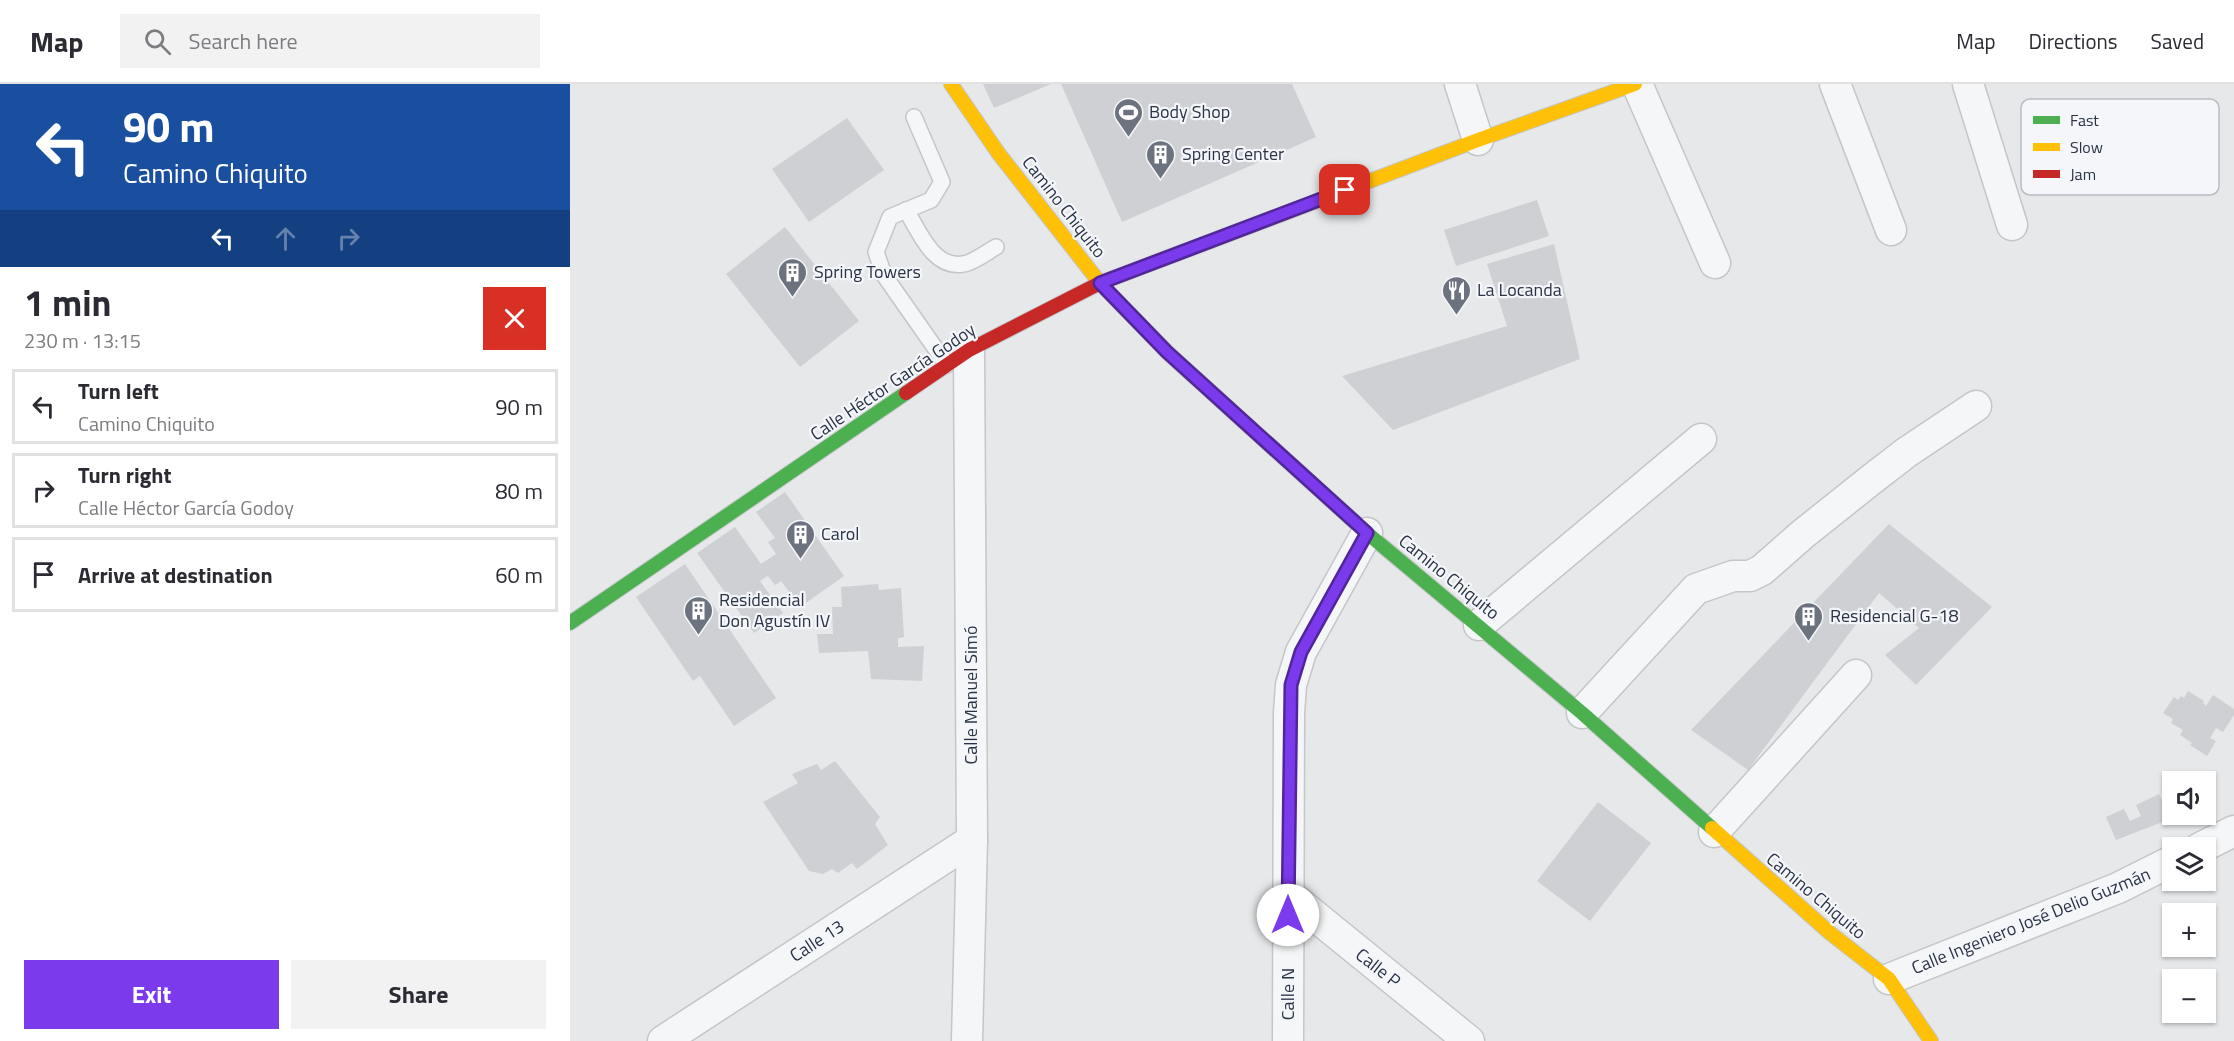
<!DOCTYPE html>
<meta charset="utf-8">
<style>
:root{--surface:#fff;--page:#f2f2f3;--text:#2b2b33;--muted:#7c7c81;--line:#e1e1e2;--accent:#7c3aed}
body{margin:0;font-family:"Titillium Web",sans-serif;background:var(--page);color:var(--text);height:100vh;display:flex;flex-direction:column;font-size:22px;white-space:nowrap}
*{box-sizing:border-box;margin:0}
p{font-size:20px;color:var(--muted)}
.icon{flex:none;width:33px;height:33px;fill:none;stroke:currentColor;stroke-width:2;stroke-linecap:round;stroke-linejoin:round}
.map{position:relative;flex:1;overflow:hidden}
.sheet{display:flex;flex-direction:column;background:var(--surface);width:570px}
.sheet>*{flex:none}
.hud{background:#1a4fa0;color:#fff;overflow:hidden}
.controls{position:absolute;left:1592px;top:687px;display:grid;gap:12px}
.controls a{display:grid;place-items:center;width:54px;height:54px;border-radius:0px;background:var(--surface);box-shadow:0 2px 4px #0004;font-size:30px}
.pin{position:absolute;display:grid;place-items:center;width:51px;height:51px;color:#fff;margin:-26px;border-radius:12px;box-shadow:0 3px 9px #0006}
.me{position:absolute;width:66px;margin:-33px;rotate:0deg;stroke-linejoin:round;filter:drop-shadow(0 0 4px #0008)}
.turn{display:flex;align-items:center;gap:21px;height:126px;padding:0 24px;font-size:27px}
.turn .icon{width:78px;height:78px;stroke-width:2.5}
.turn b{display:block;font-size:42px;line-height:51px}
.lanes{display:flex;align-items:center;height:57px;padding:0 24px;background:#0003;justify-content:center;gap:30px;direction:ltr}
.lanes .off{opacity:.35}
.round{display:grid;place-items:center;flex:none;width:63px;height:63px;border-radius:0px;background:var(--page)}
.overview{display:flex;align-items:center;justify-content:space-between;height:102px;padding:0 24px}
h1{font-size:36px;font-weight:700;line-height:45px}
.button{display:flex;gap:12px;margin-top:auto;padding:12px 24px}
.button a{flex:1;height:69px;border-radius:0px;background:var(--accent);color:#fff;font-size:24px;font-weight:700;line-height:69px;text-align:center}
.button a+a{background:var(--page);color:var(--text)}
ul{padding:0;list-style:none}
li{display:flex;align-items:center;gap:18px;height:75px;margin:0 12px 9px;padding:0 12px;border:3px solid var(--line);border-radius:0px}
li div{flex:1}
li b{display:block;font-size:22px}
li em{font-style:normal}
header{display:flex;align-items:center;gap:36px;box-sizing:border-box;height:84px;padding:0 30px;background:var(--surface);border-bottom:2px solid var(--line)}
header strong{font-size:28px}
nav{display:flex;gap:33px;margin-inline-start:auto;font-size:21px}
.search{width:420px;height:54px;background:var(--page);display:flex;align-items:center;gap:15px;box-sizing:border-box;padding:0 21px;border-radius:0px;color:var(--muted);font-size:22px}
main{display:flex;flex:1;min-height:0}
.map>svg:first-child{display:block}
.building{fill:#ced0d3}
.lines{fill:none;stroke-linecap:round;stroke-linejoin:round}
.lane-casing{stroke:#c4c6c8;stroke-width:18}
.street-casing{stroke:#c4c6c8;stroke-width:33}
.fast-casing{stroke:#c4c6c8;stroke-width:16}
.slow-casing{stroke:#c4c6c8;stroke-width:16}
.jam-casing{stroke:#c4c6c8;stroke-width:16}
.lane{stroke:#f5f6f7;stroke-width:15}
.street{stroke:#f5f6f7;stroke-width:30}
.fast{stroke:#4caf50;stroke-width:14}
.slow{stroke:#ffc107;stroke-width:14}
.jam{stroke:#c62828;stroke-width:14}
.route-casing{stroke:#51269a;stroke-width:15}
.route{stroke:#7c3aed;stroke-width:10}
.labels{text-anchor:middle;stroke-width:4.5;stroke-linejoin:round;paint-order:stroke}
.poi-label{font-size:18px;fill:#2b3445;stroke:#f4f6f9;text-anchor:start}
.street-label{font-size:18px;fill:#2b3445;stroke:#f4f6f9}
.key{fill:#f4f6f9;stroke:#b8bcc3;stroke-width:1.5}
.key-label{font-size:16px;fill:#2b3445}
</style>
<header>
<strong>Map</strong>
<div class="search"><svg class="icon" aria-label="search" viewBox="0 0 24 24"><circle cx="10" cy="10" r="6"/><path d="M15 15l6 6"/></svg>Search here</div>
<nav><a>Map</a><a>Directions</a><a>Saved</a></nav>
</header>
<main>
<section class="sheet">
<div class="hud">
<div class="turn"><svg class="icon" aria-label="left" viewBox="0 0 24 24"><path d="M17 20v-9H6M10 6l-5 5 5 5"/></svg><div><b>90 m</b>Camino Chiquito</div></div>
<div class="lanes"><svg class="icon" aria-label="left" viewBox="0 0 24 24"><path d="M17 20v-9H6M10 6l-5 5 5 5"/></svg><svg class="icon off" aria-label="ahead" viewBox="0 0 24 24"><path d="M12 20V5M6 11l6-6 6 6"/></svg><svg class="icon off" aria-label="right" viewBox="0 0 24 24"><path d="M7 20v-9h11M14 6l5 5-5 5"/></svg></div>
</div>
<div class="overview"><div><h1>1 min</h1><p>230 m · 13:15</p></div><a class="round" style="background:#d93025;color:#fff"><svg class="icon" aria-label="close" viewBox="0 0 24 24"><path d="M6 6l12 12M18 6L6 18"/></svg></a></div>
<ul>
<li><svg class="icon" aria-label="left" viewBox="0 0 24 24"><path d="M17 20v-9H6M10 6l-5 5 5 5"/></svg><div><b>Turn left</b><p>Camino Chiquito</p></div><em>90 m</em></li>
<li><svg class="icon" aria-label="right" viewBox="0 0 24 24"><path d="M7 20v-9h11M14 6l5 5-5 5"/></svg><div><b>Turn right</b><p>Calle Héctor García Godoy</p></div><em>80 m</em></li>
<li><svg class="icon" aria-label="arrive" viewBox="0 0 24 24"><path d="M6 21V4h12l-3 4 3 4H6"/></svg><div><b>Arrive at destination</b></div><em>60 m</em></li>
</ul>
<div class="button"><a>Exit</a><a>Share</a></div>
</section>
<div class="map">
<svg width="1664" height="957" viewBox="0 0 1664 957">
<rect width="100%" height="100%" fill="#e6e8ea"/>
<!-- building -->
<g class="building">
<path d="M413 0H481L424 24Z"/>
<path d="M491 0H722L746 53 552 138Z"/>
<path d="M277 34 314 86 239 138 202 85Z"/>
<path d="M967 116 979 152 886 182 874 146Z"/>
<path d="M215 143 289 237 230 283 156 190Z"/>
<path d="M984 160 1010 275 823 346 772 292 937 242 917 180Z"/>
<path d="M215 408 274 492 230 523 211 497 205 501 198 492 190 497 213 529 184 549 127 469 165 443 191 480 206 470 198 458 205 454 186 428Z"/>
<path d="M1319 440 1422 523 1346 601 1315 571 1349 544 1309 509 1178 686 1121 646Z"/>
<path d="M115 480 206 614 164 642 130 592 123 597 66 513Z"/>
<path d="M308 500 309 506 331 504 334 553 328 554V563L354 562 352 597 301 595 298 567 249 569 247 550H263L262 523H272L271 503Z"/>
<path d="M1618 607 1634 617 1633 619 1636 622 1643 611 1664 625V631L1653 648 1646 644 1640 654 1646 657 1637 672 1620 661 1622 659 1610 651 1613 646 1601 639 1603 635 1593 629 1604 613 1608 616 1611 612 1614 614Z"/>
<path d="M265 677 310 733 305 740 318 761 287 785 282 779 268 789 262 785 253 790 239 787 193 718 228 699 222 690 247 680 251 686Z"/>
<path d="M1589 710 1600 735 1546 756 1536 733 1554 725 1560 737 1571 732 1566 721Z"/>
<path d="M1028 718 1081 759 1020 837 967 797Z"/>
</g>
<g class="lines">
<defs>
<g id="lane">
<path d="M344 33 372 98 361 116 320 133 306 168 314 191 377 281"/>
<path d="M336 126C349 147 363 185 393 180 403 179 417 168 426 163"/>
</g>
<g id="street">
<path d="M890 0 908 56"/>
<path d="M1067 0 1145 179"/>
<path d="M1265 0 1321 146"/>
<path d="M1398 0 1442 141"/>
<path d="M909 541 1131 355"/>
<path d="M1012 629 1126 505 1163 492H1180L1192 486 1233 450 1302 395 1337 368 1406 322"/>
<path d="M1144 748 1286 591"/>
<path d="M1630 764 1664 747"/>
<path d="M718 810 899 957"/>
<path d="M1319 895 1548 804 1602 777"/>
<path d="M93 957 402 756"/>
<path d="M397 957 402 756 399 266"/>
<path d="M718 957 719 629 721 601 731 568 797 449"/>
</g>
<g id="fast">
<path d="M704 365 797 449 1012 629 1142 744"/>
<path d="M0 539 336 309"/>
</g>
<g id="slow">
<path d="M381 0 429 70 530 199 597 268 704 365"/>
<path d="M641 157 908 56 1065 0"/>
<path d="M1142 744 1260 849 1319 895 1361 957"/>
</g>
<path id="jam" d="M336 309 399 266 530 199 641 157"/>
</defs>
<!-- lane casing -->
<use href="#lane" class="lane-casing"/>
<!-- street casing -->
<use href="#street" class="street-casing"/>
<!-- fast casing -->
<use href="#fast" class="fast-casing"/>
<!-- slow casing -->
<use href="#slow" class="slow-casing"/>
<!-- jam casing -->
<use href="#jam" class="jam-casing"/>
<!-- lane -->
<use href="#lane" class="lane"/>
<!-- street -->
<use href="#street" class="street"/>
<!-- fast -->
<use href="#fast" class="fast"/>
<!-- slow -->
<use href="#slow" class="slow"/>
<!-- jam -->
<use href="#jam" class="jam"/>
</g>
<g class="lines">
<defs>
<path id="route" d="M718 831 721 601 731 568 797 449 597 268 530 199 775 106"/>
</defs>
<!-- route casing -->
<use href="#route" class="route-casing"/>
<!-- route -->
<use href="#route" class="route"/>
</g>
<!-- icons -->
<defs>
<symbol id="stadium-pin" viewBox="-11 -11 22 30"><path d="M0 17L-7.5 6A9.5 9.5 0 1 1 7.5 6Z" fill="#6c737f" stroke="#f4f6f9"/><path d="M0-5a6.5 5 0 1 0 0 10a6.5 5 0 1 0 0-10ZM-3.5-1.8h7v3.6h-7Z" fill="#fff"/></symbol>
<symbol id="building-pin" viewBox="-11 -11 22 30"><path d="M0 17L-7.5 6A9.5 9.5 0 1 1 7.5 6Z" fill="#6c737f" stroke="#f4f6f9"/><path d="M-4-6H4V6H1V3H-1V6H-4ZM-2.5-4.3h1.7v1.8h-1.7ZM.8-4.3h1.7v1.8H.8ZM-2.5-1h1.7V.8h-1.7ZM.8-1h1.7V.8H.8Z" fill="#fff"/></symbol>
<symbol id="restaurant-pin" viewBox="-11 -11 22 30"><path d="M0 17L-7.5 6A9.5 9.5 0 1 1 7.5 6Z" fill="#6c737f" stroke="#f4f6f9"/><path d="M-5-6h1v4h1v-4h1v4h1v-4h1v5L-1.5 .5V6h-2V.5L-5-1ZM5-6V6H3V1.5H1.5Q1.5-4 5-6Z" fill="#fff"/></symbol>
</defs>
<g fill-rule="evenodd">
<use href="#stadium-pin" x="542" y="12" width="33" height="45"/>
<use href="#building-pin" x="574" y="54" width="33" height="45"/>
<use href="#building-pin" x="206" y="172" width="33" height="45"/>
<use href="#restaurant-pin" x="870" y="190" width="33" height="45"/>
<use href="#building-pin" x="214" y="434" width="33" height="45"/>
<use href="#building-pin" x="112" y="510" width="33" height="45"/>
<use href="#building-pin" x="1222" y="516" width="33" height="45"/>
</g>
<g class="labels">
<!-- poi labels -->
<g class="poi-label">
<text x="579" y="34">Body Shop</text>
<text x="612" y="76">Spring Center</text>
<text x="244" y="194">Spring Towers</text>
<text x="907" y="212">La Locanda</text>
<text x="251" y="456">Carol</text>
<text x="149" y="522">Residencial<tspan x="149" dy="21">Don Agustín IV</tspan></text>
<text x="1260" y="538">Residencial G-18</text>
</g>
<!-- street labels -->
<g class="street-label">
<text transform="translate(494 123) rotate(52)" y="6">Camino Chiquito</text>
<text transform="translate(323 298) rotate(-34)" y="6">Calle Héctor García Godoy</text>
<text transform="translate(879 493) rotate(39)" y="6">Camino Chiquito</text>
<text transform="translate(401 611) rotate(-90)" y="6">Calle Manuel Simó</text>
<text transform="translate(1246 812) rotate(40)" y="6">Camino Chiquito</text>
<text transform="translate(1461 837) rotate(-22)" y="6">Calle Ingeniero José Delio Guzmán</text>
<text transform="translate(247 857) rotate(-33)" y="6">Calle 13</text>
<text transform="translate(808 884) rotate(38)" y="6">Calle P</text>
<text transform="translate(718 910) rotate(-90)" y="6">Calle N</text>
</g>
</g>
<!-- legend -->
<rect x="1451" y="15" width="198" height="96" rx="9" class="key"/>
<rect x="1463" y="32" width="27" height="8" fill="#4caf50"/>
<rect x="1463" y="59" width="27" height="8" fill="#ffc107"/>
<rect x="1463" y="86" width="27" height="8" fill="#c62828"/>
<g class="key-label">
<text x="1500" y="42">Fast</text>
<text x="1500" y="69">Slow</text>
<text x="1500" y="96">Jam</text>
</g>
</svg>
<div class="controls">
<a><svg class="icon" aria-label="sound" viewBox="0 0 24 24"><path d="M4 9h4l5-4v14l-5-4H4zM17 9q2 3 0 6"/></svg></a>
<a><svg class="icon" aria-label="layers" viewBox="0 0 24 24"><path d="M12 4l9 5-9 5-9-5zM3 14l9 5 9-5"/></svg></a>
<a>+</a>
<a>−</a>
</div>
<div class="pin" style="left:775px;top:106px;background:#d93025"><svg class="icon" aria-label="arrive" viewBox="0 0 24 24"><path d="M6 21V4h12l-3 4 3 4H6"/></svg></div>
<svg class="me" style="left:718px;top:831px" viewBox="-20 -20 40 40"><circle r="19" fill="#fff"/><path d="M0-13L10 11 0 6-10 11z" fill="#7c3aed"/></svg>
</div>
</main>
